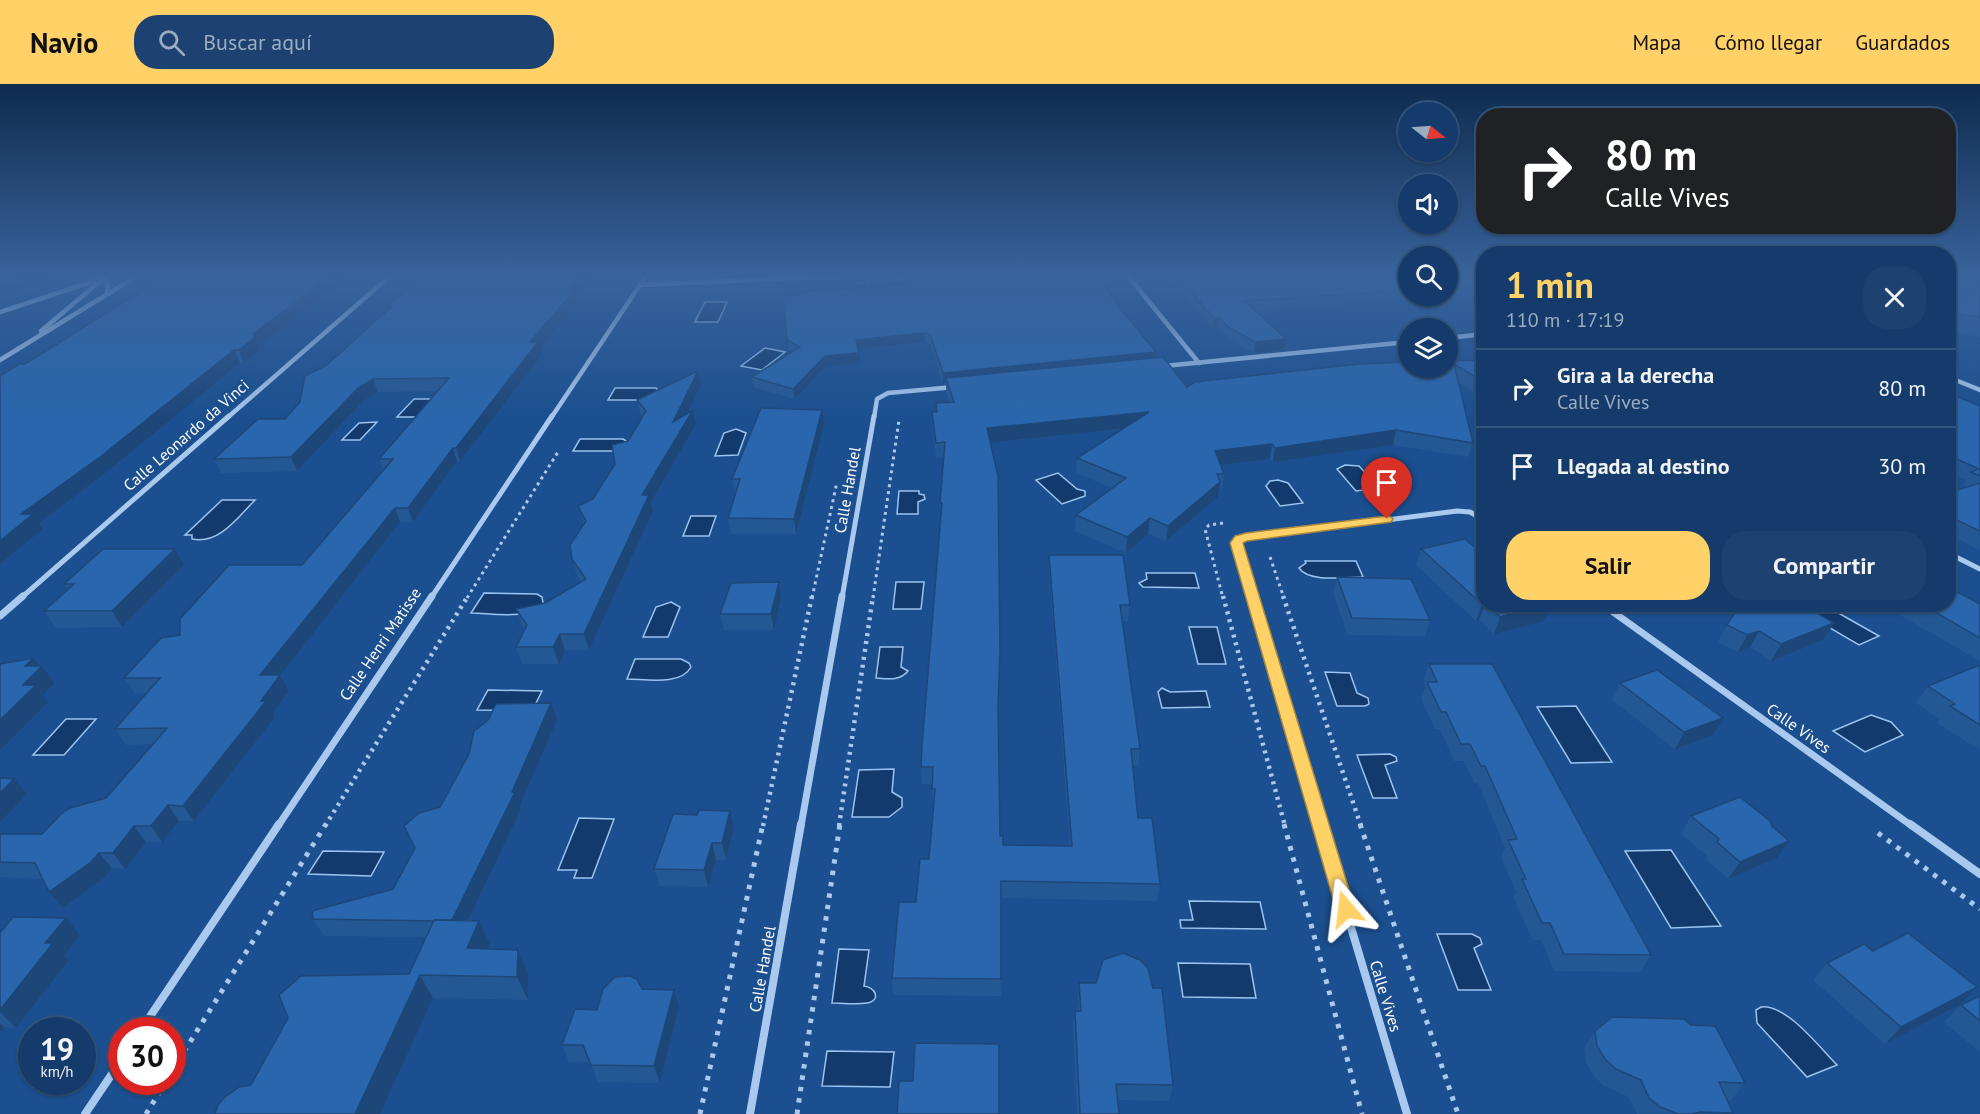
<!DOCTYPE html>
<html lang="es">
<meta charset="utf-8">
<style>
:root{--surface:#143b6b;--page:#1d4271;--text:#f1f3f6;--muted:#9dadc1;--line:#33557e;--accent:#ffd166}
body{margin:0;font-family:"PT Sans",sans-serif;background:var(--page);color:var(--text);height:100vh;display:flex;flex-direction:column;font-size:22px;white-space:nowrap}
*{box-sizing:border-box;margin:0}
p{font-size:20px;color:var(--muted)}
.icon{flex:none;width:33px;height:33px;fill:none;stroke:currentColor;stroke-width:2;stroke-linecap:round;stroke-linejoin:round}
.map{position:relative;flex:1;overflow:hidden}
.sheet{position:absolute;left:1476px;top:162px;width:480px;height:366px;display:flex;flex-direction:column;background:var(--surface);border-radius:24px;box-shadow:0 2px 4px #0004,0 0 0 2px var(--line)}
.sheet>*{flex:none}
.hud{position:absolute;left:1476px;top:24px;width:480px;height:126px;border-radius:24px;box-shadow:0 2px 4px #0004,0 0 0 2px var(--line);background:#202124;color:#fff;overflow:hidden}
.needle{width:39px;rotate:107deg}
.controls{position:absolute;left:1398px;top:18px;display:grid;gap:12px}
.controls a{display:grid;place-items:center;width:60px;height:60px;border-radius:50%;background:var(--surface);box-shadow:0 2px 4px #0004,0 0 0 2px var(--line);font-size:30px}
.speed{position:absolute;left:18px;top:933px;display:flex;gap:12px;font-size:30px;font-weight:700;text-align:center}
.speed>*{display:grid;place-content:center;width:78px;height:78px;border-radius:50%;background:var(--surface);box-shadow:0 2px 4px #0004,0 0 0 2px var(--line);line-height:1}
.speed small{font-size:15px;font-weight:400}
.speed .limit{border:9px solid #d22;background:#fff;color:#111}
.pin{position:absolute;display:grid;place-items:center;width:51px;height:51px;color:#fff;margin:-62px -26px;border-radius:50% 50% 50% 0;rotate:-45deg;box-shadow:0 0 6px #0007}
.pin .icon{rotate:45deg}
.me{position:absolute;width:66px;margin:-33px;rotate:343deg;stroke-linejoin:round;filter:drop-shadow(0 0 4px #0008)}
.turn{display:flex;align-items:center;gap:21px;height:126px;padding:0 30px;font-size:27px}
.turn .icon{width:78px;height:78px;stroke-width:2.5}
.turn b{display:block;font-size:42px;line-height:51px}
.round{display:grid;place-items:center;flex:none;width:63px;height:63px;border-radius:24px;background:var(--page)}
.summary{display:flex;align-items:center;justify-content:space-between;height:102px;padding:0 30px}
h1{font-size:36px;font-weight:700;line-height:45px;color:var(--accent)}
.action{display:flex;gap:12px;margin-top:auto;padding:12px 30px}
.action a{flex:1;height:69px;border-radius:24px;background:var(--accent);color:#111;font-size:24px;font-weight:700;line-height:69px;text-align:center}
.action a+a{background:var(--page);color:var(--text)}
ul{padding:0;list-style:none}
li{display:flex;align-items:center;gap:18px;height:78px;padding:0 30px;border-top:2px solid var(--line)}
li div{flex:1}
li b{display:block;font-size:22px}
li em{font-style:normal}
header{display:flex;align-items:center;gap:36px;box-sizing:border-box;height:84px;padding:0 30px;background:var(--accent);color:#111}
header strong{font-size:28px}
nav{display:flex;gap:33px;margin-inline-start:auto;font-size:21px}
.search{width:420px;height:54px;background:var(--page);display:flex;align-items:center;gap:15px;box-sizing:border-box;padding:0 21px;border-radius:24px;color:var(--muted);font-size:22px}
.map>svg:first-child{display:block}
.water{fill:#123a6d;stroke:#9cc4f0;stroke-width:1.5}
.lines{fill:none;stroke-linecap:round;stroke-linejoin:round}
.path-far3{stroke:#a9c9ee;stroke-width:2;stroke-dasharray:2 3;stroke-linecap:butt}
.path-far2{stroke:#a9c9ee;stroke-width:3;stroke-dasharray:3 4;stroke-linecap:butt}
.path-far1{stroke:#a9c9ee;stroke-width:4.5;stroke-dasharray:3 5;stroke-linecap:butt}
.path{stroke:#a9c9ee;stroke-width:5;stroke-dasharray:4.5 7;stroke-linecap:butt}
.minor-far3{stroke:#a9c9ee;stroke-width:4.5}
.minor-far2{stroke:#a9c9ee;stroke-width:5}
.minor-far1{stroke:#a9c9ee;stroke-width:7}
.minor{stroke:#a9c9ee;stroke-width:8}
.wall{fill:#245895}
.shaded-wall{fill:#1d4779}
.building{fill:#2a66ad;stroke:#1d4779;stroke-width:1.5}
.route{fill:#ffd166;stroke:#a68842;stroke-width:1.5}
.labels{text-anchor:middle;stroke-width:6;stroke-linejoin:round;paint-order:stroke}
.street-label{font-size:16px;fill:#fff;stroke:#1b4f8f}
</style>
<header>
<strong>Navio</strong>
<div class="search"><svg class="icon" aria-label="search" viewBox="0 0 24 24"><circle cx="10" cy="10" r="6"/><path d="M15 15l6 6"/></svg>Buscar aquí</div>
<nav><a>Mapa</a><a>Cómo llegar</a><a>Guardados</a></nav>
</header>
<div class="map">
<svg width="1980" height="1030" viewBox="0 0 1980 1030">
<rect width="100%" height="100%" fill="#1b4f8f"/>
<!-- water -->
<g class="water">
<path d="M705 218H727L718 238H695Z"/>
<path d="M765 264 785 268 762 286 741 282Z"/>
<path d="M615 304H656L660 308 650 316H608Z"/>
<path d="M414 315H434L419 333H397Z"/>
<path d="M377 338 360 356H342L359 339Z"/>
<path d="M736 345 746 349 738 371 715 372 724 349Z"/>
<path d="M580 355H623L628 358 616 367H573Z"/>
<path d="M1345 381 1359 382 1379 404 1356 407 1337 385Z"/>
<path d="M1058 389 1077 405 1085 407V412L1062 420 1036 396Z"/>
<path d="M1278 396 1288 399 1303 419 1280 422 1266 402 1270 397Z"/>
<path d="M899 407H919V410L924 411 925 415 918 418V430H897Z"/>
<path d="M222 416H255C238 433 219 461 192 455V451H185Z"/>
<path d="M691 432H716L709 452H683Z"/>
<path d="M1305 477H1356L1363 493C1346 493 1309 499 1299 484L1306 479Z"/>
<path d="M1146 489H1195L1199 504 1143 503 1139 499 1147 495Z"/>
<path d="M896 498H924L921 525H893Z"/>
<path d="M484 509 537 510 542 513 543 519C528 537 492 529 471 529Z"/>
<path d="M671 518 680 523 668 553H643L656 523Z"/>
<path d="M1826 522 1879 552 1859 561 1806 530Z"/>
<path d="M1189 543H1217L1226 580H1198Z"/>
<path d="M880 563H903L901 583 908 587C900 597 888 595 876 594Z"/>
<path d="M635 575H681L689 579 691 583C681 602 645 595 627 595Z"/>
<path d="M1325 588 1350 589 1357 609 1368 614 1369 620 1365 622H1337Z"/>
<path d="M1162 604 1170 608 1206 607 1210 623 1162 624 1158 608Z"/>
<path d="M488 606 542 607 532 627 477 626Z"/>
<path d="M1576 622 1612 678 1571 679 1537 623Z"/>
<path d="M1871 631 1891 638 1903 651 1865 668 1833 647Z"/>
<path d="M66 635H96L64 671H33Z"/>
<path d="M1390 670 1396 673 1397 677 1385 681 1397 714H1373L1357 671Z"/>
<path d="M894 685 892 708 902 714V723L889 733H852L859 686Z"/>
<path d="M579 734 614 735 592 794H574L577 786H558Z"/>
<path d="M1671 766 1721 842 1671 844 1625 767Z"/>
<path d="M323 767 384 768 371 792 308 790Z"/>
<path d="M1189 817 1260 818 1266 845 1181 844 1180 836H1193Z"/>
<path d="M1437 850H1472L1480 854 1482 860 1474 864 1491 906H1458Z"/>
<path d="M839 865 869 866 864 902C875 903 882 916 867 919 856 921 843 919 832 919Z"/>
<path d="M1178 879 1250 880 1256 914 1183 913Z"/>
<path d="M1761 923C1787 920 1820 964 1837 981L1807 993 1757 939 1756 926Z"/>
<path d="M827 967 894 968 890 1003 822 1002Z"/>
</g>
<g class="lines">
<!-- path-far3 -->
<path class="path-far3" d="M857 199 913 195"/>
<!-- path-far2 -->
<g class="path-far2">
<path d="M1223 439 1209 441 1205 445 1223 514"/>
<path d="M1270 473 1284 514"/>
<path d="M467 514 558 368"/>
<path d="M812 514 837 398"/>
<path d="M873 514 899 336"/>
</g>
<!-- path-far1 -->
<g class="path-far1">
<path d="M1223 512 1285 742"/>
<path d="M1283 512 1361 742"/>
<path d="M1569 520 1580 529"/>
<path d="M325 742 468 512"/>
<path d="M763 742 812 512"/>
<path d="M839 742 873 512"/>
</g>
<!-- path -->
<g class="path">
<path d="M1284 740 1362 1030"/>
<path d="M1360 740 1458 1030"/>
<path d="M1878 749 1980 825"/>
<path d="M172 987 326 740"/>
<path d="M146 1030 166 998"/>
<path d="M700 1030 763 740"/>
<path d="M797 1030 840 740"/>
</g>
<!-- minor-far3 -->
<g class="minor-far3">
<path d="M1128 192 1199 279"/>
<path d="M639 201 839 192"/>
<path d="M0 228 109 192"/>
<path d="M41 247 105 193 108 200 107 210"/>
<path d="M1448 254 1484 250"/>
<path d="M0 276 137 192"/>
<path d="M1164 282 1408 258"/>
<path d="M1948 293 1980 306"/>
<path d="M227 334 390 192"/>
<path d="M551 334 646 192"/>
<path d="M874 334 877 315 888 309 954 303"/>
</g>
<!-- minor-far2 -->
<g class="minor-far2">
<path d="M1948 469 1980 485"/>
<path d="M21 514 229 332"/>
<path d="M431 514 552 332"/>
<path d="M842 514 874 332"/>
<path d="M1252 514 1236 459 1239 455 1457 427 1470 428 1484 436"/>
</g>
<!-- minor-far1 -->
<g class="minor-far1">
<path d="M1252 512 1321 742"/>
<path d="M1602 520 1912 742"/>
<path d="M0 532 23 512"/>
<path d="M278 742 432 512"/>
<path d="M801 742 842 512"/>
</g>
<!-- minor -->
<g class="minor">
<path d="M1320 740 1407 1030"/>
<path d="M1910 740 1980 790"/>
<path d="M141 946 279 740"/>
<path d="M85 1030 122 975"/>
<path d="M750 1030 801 740"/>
</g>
</g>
<!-- wall -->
<g class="wall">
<path d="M907 192H1097L1156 274 1187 303 1448 277 1484 276V314L1459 299 1473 359 1468 373 1393 361 1273 378 1270 375 1221 381 1224 390 1222 405H1219L1218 413 1166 457 1148 450 1126 469 1075 447 1076 431 1112 404 1076 389 1077 374 1123 345 990 359 1000 567 998 632 1000 752 1003 761 1070 762 1049 487V471L1130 521 1128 537H1122L1140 665 1138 682H1132L1138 734 1160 800 1157 817 1001 814V912L893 911 892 894 929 775 933 722 932 700H922L921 683 941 435 940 419 944 373 936 374 932 342V328H936V319L950 318 946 308V299H943L930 260 925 258 858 265 860 279 826 282 795 315 753 303 752 293 792 268 789 266 783 212 911 201Z"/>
<path d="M1168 192H1408V212H1448V192H1484V227L1462 212 1254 226 1286 255 1284 266 1254 269 1227 254 1218 243 1213 244Z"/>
<path d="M1948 192 1980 209V253L1948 248Z"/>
<path d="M575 212 577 219 540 264 542 271 460 377H457L413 438H400L280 591 289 607 273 629 275 633 194 737H179L162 758H146L125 785 112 784 104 794 63 824 49 808 43 795 0 793V750H42L106 714 153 660 126 661 115 645 146 609 135 610 124 594 180 551 302 481 383 386 379 375 437 307 378 308 363 317 297 387 221 389 214 375 285 335 300 318 327 281 389 224 388 222Z"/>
<path d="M259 262 260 266 244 279H240L108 387 39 439 43 445 0 480V292Z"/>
<path d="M698 287 701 301 687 329 696 340 651 418 653 427 589 566H565L559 580H522L516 563 525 546 522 541 516 525 545 519 581 498 577 491 572 475 584 440 578 422 593 415 615 380 628 357 643 333 641 330 637 316Z"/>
<path d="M1948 309 1980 322V466L1948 450V409L1967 403 1963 401 1966 396 1948 388Z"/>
<path d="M824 341 796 450H731L728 434 735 411 732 395Z"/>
<path d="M1421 465 1479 467 1484 520H1550L1544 537 1494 550 1479 536 1476 537 1416 481Z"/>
<path d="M184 481 122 543 56 544 44 527 68 505 64 500Z"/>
<path d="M1337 493 1430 536 1425 552 1348 551 1333 510Z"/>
<path d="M779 498 781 514 774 546H724L720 530Z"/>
<path d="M1881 520H1980V577Z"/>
<path d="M1834 539 1823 556 1771 577 1750 563 1738 568 1718 558 1727 541Z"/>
<path d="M1429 580 1651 871 1640 888 1554 887 1541 856H1533L1513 813 1516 808 1501 773 1505 763 1478 699H1474L1464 677H1454L1440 645H1435L1421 615 1426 602 1423 597Z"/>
<path d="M1980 581V666L1937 639 1940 635 1916 619 1928 602Z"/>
<path d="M1620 599 1723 634 1713 651 1675 665 1612 616Z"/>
<path d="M557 636 520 721 521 725 469 836 479 837 490 860 488 865 528 889V916L433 914 380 1030H215L251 1001 409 890 426 853 324 852 313 835 393 805 415 765 440 723Z"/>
<path d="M1691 732 1777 774 1728 795 1706 775 1707 772 1681 750Z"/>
<path d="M734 744 726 776H716L708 803 660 802 654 785Z"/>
<path d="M0 849 80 851 64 872 69 876 16 944 4 943 0 948Z"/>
<path d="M1873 867 1977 903 1961 920 1885 960 1813 896 1827 879Z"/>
<path d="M1079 899 1173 1001 1169 1017 1117 1016 1119 1030H1077L1073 943 1075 927H1078V915Z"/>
<path d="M642 905 674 906 679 923 660 999 598 998 590 978H569L562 961 597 926Z"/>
<path d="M1980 912V968L1944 938 1961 921Z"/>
<path d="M1595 947 1745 999 1731 1016H1727L1733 1029 1637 1030 1629 1013 1604 1002 1594 992 1586 979 1584 964Z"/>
</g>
<!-- shaded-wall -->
<g class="shaded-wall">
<path d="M23 192H45L47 196 0 210V198Z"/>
<path d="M330 192H349L259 262 260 266 244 279 239 266 253 250Z"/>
<path d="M580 192H592L575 212 577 219 540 264 542 271 460 377 456 364 567 207Z"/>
<path d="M1219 233 1218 243 1213 244 1214 234Z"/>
<path d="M924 249 925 258 857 265 856 256Z"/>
<path d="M1286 255 1284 266 1254 269 1255 258Z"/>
<path d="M234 266 240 279 108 387 39 439 43 445 0 480V457L21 430Z"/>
<path d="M1156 268 1155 278 946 294V299H943V289Z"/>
<path d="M859 269 860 279 826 282 795 315 793 305 825 272Z"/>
<path d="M698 287 701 301 676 353 673 338Z"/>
<path d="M373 295 378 308 363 317 297 387 291 373 358 304Z"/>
<path d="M693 326 696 340 651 418 653 427 589 566 584 550 642 411Z"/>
<path d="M822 326 824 341 796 450 794 435Z"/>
<path d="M1149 328 1148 342 987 359V344Z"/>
<path d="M1396 346 1393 361 1273 378 1275 364Z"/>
<path d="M1272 360 1270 375 1213 382 1215 367Z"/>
<path d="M453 364 457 377 413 438 408 424Z"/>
<path d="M1220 398 1218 413 1166 457 1168 442Z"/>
<path d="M395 424 400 438 268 607 260 591Z"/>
<path d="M1150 434 1148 450 1126 469 1127 453Z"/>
<path d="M175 465 184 481 122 543 112 527Z"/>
<path d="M779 498 781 514 774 546 771 530Z"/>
<path d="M1482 520H1485L1479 536 1476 537Z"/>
<path d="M1550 520 1544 537 1494 550 1500 533Z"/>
<path d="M1834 539 1823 556 1771 577 1781 560Z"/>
<path d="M1759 547 1750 563 1738 568 1747 551Z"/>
<path d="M560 550 565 566 559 580 553 563Z"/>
<path d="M34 574 41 584 42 582 54 599 43 611 48 618 0 666V636L23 601 25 582Z"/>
<path d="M280 591 289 607 273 629 275 633 194 737 183 722Z"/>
<path d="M551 619 557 636 520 721 521 725 460 854 452 837 512 708Z"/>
<path d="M1723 634 1713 651 1675 665 1684 648Z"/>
<path d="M14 695 27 710 0 738V709Z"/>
<path d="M168 721 179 737 162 758 151 742Z"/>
<path d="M730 727 734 744 726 776 722 759Z"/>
<path d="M134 742 146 758 125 785 113 769Z"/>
<path d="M1789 757 1777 774 1728 795 1740 778Z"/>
<path d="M712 759 716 776 708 803 704 786Z"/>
<path d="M99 769 112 784 104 794 63 824 49 808Z"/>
<path d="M66 834 80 851 64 872 69 876 16 944 0 928V926L45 859Z"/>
<path d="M479 837 490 860 478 887 467 864Z"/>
<path d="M518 866 528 889V916L517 893Z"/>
<path d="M420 891 433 914 380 1030H355Z"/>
<path d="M1977 903 1961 920 1885 960 1901 943Z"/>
<path d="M674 906 679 923 660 999 654 982Z"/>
<path d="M0 939 4 943 0 948Z"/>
</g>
<!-- building -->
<g class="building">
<path d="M0 192H23L0 198Z"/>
<path d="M166 192H330L253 250 255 253 239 266H234L100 373 21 430H33L0 457V292L19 280H25Z"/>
<path d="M423 192H580L567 207H574L530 258H538L456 364H453L408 424H395L260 591H280L261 617H266L183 722 168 721 151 742H134L113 769H99L91 778 49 808 35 779 0 778V750H42L61 730 70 724 106 714 167 644 115 645 160 594H124L161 554 180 551V535L229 481H302L393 375H379L449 294 373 295 358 304 291 373 214 375 258 335H285L300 318 305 292 327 281 392 222H388Z"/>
<path d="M910 192H1097L1119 223 1156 268 943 289 930 250 924 249 856 256 859 269 825 272 793 305 752 293 800 263 787 256 783 212 799 211V208L914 201Z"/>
<path d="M1177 192H1408V206L1245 217 1286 255 1255 258 1228 243 1219 233 1214 234Z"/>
<path d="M1448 192H1484V215L1465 202 1448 204Z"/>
<path d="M1948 192H1971L1980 209V233L1948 228Z"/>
<path d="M1163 273 1187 303 1195 298 1359 280 1408 278V284H1448V277L1484 276V298L1454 280 1473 359 1396 346 1275 364 1272 360 1215 367 1224 390H1217L1220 398 1168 442 1150 434 1127 453 1076 431 1126 394 1077 374 1149 328 987 344 998 392 1000 567 998 622 1000 752H1003V761L1072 762 1049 471H1123L1130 521H1120L1140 665H1131L1138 734H1152L1160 800 1001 797V895L892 894 899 818H916L920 775H929L935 705H932L933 683H921L922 661 942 419H940L945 358 936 359 932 328H937L936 319 954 318 946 294Z"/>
<path d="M698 287 673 338 693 326 642 411H649L584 550H560L553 563H516L527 541 516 525 545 519 586 495 572 475 570 461 586 437 578 422 593 415 615 380 612 361 628 357 646 327 637 316Z"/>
<path d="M1948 309 1980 322V392L1971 388 1979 385 1948 371Z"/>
<path d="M761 324 822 326 794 435 728 434 740 395H732Z"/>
<path d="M1980 399V447L1948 432V409Z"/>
<path d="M1465 455 1479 467 1484 466V520H1482L1421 465Z"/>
<path d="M103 465H175L112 527H44L74 500H64Z"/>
<path d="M1337 493 1411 495 1430 536 1352 534Z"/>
<path d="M779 498 771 530H720L731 499Z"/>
<path d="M1948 503 1980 520V554L1921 520H1948Z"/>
<path d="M1486 520H1549L1500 533Z"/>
<path d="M1740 520H1802L1834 539 1781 560 1759 547 1747 551 1727 541Z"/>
<path d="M34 574 25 582H42L23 601H36L0 636V580Z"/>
<path d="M1429 580H1492L1651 871 1564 870 1550 839H1542L1522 795H1526L1508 756 1517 755 1485 682H1481L1470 660H1461L1446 628H1441L1427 598H1437Z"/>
<path d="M1980 581V641L1950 622 1955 620 1928 602Z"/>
<path d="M1657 586 1723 634 1684 648 1620 599Z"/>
<path d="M551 619 512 708H515L452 836H434V837L313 835 312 827 393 805 415 764 404 742 419 729 440 723 469 670 474 647 488 636 496 620Z"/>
<path d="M0 694 14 695 0 709Z"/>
<path d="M1740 713 1770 737 1772 742 1789 757 1740 778 1717 758 1719 755 1691 732Z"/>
<path d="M699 726 730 727 722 759H712L704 786 654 785 673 730 697 731Z"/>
<path d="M13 833 66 834 45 859H53L0 926V849Z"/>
<path d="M434 836 479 837 467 864 518 866 517 893 420 891 355 1030H215L218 1021 225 1013 239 1003 251 1001 288 934 279 911 301 892 409 890Z"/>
<path d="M1908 849 1977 903 1901 943 1827 879 1864 860 1873 867Z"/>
<path d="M1123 869 1140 876 1148 884 1153 904H1162L1173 1001 1116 1000 1119 1030H1080L1075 927H1081L1079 899H1096L1103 876Z"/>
<path d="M630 892 637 895 642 905 674 906 654 982 591 981 583 961H562L575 925 597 926 603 905 615 893Z"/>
<path d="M1980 912V937L1961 921Z"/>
<path d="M1612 933 1684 935 1691 941 1715 942 1745 999 1719 998 1733 1029 1700 1028 1691 1030H1678L1660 1023 1649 1014 1641 996 1616 985 1605 975 1597 962 1595 947Z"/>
<path d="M915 959 999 960V1030H897L899 997H913Z"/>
</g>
<!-- sky -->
<linearGradient id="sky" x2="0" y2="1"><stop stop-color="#0f2b4f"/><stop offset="0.57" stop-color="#39639b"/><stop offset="1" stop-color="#39639b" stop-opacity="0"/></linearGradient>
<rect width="1980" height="336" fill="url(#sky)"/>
<!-- route -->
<path class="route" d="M1387 432 1391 433 1393 435 1391 438 1247 457 1243 459 1355 825 1352 831 1346 833 1339 831 1336 825 1230 459 1235 452 1246 449Z"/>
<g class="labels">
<!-- street labels -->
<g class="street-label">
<text transform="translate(186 351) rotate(-41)" y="6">Calle Leonardo da Vinci</text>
<text transform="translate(847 406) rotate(-80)" y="6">Calle Handel</text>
<text transform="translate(380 560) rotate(-56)" y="6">Calle Henri Matisse</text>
<text transform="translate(1799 644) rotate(35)" y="6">Calle Vives</text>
<text transform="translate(762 885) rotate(-80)" y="6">Calle Handel</text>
<text transform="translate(1386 912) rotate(73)" y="6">Calle Vives</text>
</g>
</g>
</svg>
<div class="controls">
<a><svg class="needle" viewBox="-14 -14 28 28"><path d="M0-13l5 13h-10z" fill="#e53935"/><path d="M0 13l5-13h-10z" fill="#9dadc1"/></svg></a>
<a><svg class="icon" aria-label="sound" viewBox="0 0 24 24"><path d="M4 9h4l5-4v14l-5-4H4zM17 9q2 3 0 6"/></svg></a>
<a><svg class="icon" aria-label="search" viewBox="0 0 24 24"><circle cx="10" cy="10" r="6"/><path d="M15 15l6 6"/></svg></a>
<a><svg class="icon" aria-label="layers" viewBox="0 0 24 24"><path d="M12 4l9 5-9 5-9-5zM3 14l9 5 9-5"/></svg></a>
</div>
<div class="speed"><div>19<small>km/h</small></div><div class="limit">30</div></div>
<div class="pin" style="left:1387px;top:435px;background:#d93025"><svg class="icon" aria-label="arrive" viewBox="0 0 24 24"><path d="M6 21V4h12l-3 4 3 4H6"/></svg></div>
<svg class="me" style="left:1346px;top:825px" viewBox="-20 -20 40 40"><path d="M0-17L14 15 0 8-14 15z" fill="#ffd166" stroke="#fff" stroke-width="4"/></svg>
<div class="hud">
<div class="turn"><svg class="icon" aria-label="right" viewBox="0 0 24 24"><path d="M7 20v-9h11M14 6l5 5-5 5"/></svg><div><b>80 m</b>Calle Vives</div></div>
</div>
<section class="sheet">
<div class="summary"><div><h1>1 min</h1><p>110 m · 17:19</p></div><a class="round"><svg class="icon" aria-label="close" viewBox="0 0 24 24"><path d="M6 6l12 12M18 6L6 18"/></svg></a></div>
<ul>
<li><svg class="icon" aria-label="right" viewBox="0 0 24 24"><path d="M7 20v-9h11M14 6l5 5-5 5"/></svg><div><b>Gira a la derecha</b><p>Calle Vives</p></div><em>80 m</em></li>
<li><svg class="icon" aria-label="arrive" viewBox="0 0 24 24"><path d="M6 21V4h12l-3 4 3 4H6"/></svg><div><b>Llegada al destino</b></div><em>30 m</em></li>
</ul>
<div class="action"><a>Salir</a><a>Compartir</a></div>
</section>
</div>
